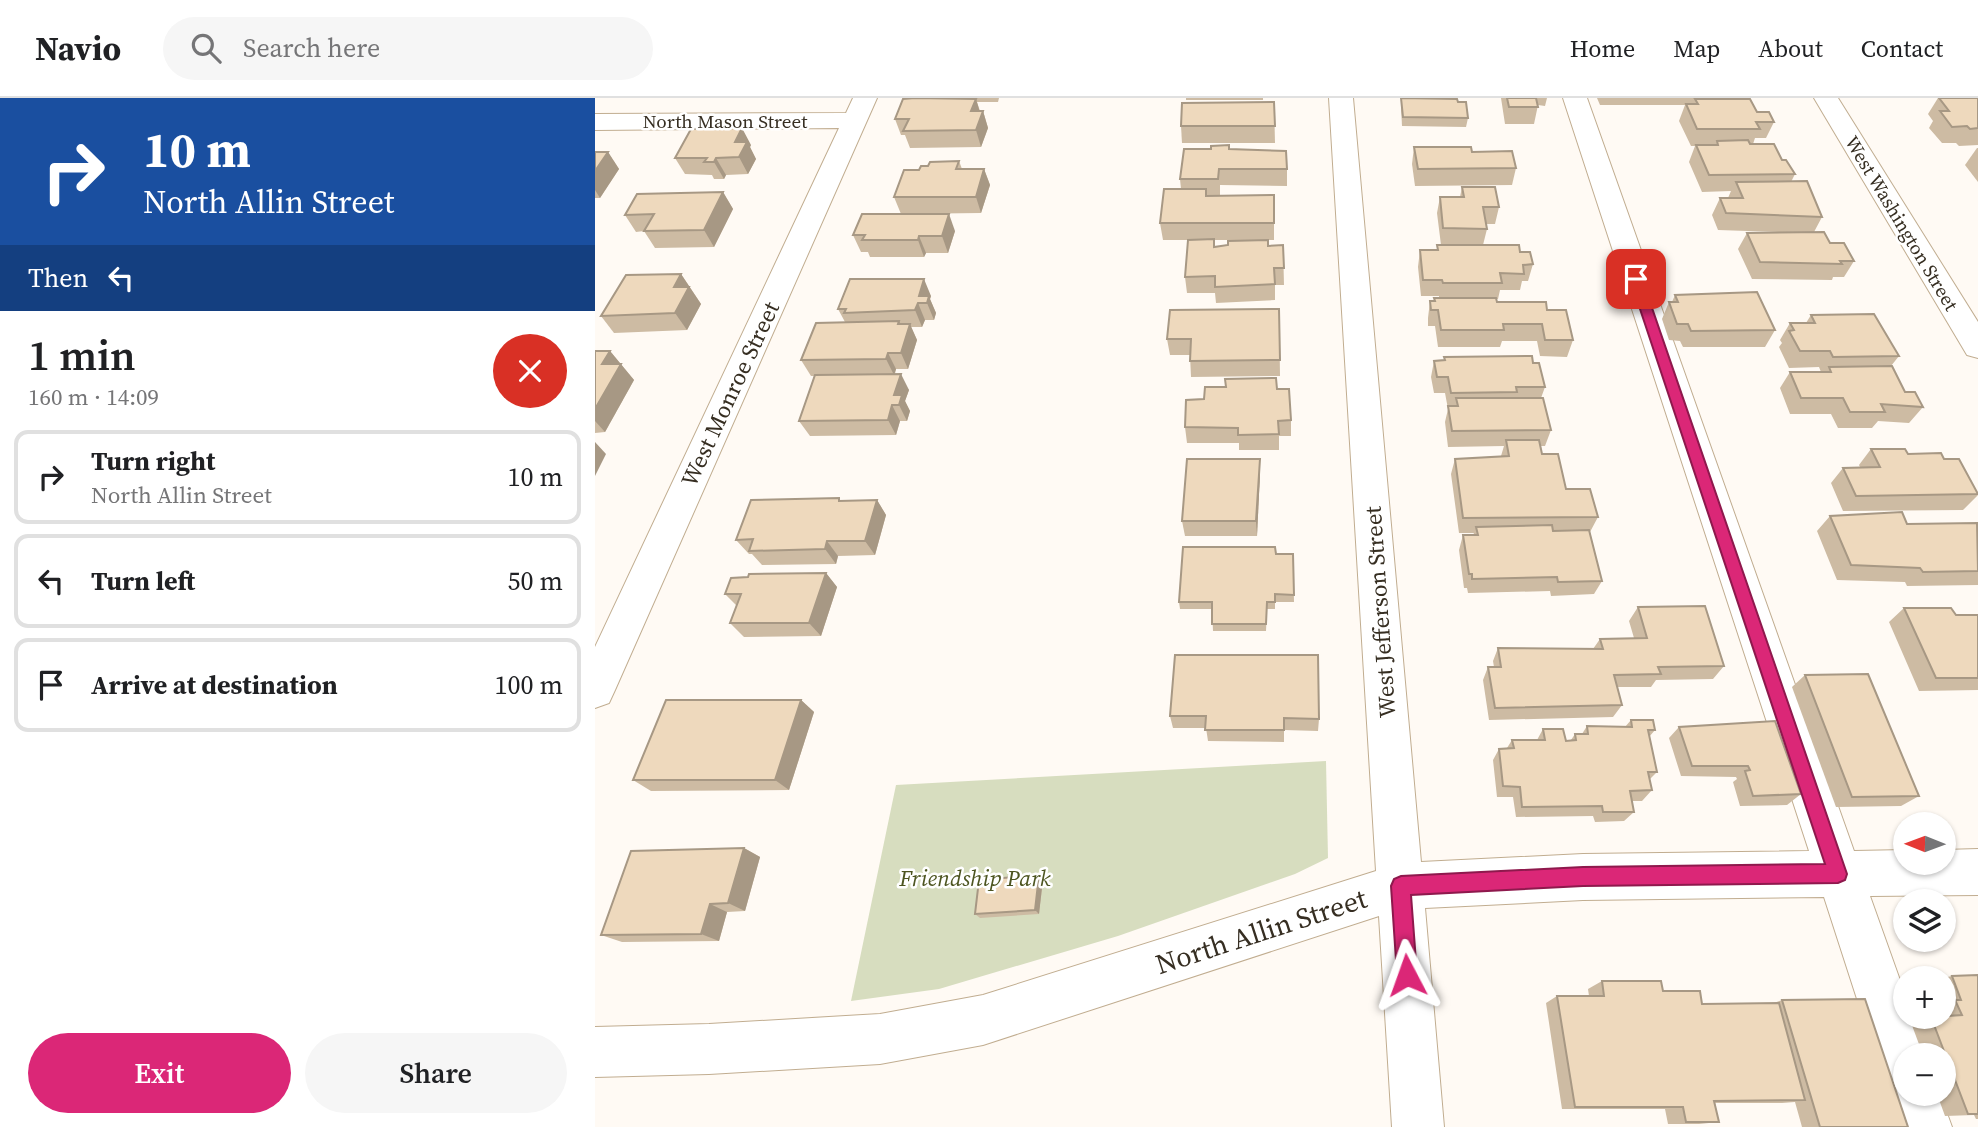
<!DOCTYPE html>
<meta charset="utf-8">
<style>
:root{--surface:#fff;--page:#f6f6f6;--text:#202124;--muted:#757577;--line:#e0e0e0;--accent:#db2777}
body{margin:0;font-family:"Source Serif 4",serif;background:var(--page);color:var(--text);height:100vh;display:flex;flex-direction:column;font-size:26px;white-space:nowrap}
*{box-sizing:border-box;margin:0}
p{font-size:23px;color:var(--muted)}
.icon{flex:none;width:38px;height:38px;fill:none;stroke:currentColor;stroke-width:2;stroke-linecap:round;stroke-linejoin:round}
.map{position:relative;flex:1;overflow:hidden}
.side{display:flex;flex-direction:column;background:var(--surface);width:595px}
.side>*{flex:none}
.top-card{background:#1a4fa0;color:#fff;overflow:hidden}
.needle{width:46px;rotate:271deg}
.controls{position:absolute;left:1298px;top:714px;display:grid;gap:14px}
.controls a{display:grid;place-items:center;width:63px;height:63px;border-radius:50%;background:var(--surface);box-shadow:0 2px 5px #0004;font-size:35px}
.pin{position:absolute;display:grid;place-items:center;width:60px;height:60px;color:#fff;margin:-30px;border-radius:14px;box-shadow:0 4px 10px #0006}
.me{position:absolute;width:77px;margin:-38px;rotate:356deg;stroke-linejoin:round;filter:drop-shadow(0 0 5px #0008)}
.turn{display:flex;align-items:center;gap:24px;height:147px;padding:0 28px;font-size:32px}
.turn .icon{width:91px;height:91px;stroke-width:2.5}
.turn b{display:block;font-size:49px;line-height:60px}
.then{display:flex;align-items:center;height:66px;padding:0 28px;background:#0003;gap:14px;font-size:26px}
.round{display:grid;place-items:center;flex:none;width:74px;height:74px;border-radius:37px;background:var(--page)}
.head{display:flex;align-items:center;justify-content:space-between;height:119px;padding:0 28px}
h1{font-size:42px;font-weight:600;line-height:52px}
.action{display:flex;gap:14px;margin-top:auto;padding:14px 28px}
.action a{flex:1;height:80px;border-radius:42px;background:var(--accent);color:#fff;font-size:28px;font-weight:600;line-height:80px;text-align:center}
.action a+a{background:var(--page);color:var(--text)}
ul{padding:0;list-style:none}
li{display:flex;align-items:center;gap:21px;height:94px;margin:0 14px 10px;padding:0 14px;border:4px solid var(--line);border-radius:14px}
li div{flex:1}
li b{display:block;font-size:26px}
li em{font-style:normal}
header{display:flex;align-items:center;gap:42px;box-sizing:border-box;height:98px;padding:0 35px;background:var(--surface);border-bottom:2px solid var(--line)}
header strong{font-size:33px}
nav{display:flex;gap:38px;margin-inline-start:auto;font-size:24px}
.search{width:490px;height:63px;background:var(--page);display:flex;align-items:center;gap:18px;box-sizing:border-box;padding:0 24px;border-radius:38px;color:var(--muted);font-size:26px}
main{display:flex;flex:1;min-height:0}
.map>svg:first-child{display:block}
.green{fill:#d7ddbf}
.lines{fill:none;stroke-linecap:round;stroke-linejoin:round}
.minor-casing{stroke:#c1ad90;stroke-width:2}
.major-casing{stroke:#c1ad90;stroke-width:2}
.minor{fill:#fff;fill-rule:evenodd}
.major{fill:#fff;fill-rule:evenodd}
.wall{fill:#cdbba3}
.shaded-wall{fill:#a79884}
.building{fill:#eed9bd;stroke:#a79884;stroke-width:2}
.route{fill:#db2777;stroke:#8e194d;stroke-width:2}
.labels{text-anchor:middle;stroke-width:5;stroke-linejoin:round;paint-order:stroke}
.far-street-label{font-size:19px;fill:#362e22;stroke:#fff}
.street-label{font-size:23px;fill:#362e22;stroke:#fff}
.park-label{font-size:23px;font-style:italic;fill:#4d5521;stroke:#fff}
.near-street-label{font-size:28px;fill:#362e22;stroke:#fff}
</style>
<header>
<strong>Navio</strong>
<div class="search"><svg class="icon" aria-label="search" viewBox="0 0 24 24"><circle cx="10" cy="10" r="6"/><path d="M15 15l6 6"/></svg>Search here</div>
<nav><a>Home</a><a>Map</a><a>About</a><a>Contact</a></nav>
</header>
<main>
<section class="side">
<div class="top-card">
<div class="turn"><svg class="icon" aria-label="right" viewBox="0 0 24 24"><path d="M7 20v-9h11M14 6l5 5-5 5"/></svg><div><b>10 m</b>North Allin Street</div></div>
<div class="then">Then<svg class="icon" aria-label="left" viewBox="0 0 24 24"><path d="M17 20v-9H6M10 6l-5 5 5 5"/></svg></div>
</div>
<div class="head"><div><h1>1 min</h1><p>160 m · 14:09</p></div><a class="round" style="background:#d93025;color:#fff"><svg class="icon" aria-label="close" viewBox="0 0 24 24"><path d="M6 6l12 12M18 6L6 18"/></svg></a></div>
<ul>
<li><svg class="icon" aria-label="right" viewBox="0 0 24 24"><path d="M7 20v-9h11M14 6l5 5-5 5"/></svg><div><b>Turn right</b><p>North Allin Street</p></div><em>10 m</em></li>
<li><svg class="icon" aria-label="left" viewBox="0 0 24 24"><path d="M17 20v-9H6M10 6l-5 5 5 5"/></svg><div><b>Turn left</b></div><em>50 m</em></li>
<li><svg class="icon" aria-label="arrive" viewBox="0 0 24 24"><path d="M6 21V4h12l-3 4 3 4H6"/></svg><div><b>Arrive at destination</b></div><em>100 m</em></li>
</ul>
<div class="action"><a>Exit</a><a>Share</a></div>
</section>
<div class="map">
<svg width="1383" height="1029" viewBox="0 0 1383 1029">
<rect width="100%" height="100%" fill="#fffaf4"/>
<!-- green -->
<path class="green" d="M731 663 733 760 700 776 523 838 344 891 256 903 301 687Z"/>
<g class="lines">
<defs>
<g id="minor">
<path d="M258 0H282L20 592 14 605 0 610V549L244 30 0 32V16L251 15Z"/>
<path d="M734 0H758L826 764 988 756 1214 753 968 0H992L1259 753 1311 752V765H1349V752L1383 751V797L1275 798 1311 899V919H1318L1331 957H1311V996H1345L1357 1029H1305L1293 996 1295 991 1285 972 1229 799 988 802 830 810 849 1029H797L784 818 388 947 285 966 114 976 0 979V929L114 926 285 916 388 897 781 773Z"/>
</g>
<path id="major" d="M1219 0H1243L1383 224V260L1372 257Z"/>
</defs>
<!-- minor casing -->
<use href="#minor" class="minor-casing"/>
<!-- major casing -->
<use href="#major" class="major-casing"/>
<!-- minor -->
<use href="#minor" class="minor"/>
<!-- major -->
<use href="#major" class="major"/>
</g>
<!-- wall -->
<g class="wall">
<path d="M320 0H404L403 4H382L385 13H388L393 30 386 49 315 50 310 37H306L300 21Z"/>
<rect x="591" y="0" width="77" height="2"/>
<path d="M806 0 863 4 873 20 871 29 807 28 806 9Z"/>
<path d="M906 0H952L950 8 943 7 939 26H910Z"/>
<path d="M1002 0H1142L1162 14 1179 24 1171 40H1160L1158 46 1187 62 1200 76 1196 84 1227 119 1219 134 1259 163 1249 179H1238L1237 182 1157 181 1143 151 1152 135 1183 134 1123 132 1117 117 1125 100H1133L1136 93 1107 94 1094 64 1100 48H1096L1084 23 1090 7H1005Z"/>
<path d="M1343 0H1383V47L1364 48 1361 45H1347L1334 30 1338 23 1333 16Z"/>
<path d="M679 4 680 45H587L586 28Z"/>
<path d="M156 47 155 49 161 61 153 76 131 77 129 81H119L117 77 90 76 80 60Z"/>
<path d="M819 49 877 54 921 70 917 87 820 88 817 66Z"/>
<path d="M1382 50H1383V84L1370 67Z"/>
<path d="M634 51 692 71V88L625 87V98L679 97V142H619L620 149 688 147 689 187H680V202L621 205 620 195H592L590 179 593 142H568L565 125 586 91 585 81Z"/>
<path d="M0 54H13L24 71 5 100H0Z"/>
<path d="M364 63 367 71H389L395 87 386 115 306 116 299 99 324 72 333 68Z"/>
<path d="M867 89 904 109 900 126H891L892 131 888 147 925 154 938 166 933 183H927L925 192H905L903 201H901L902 204 952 212 978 242 972 259 945 258 942 243H907L905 249H843L840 228H833V220L835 203H839V200H844V198H826L823 169 825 152H842V147H846L842 115 845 99H865Z"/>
<path d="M128 94 138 111 119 149 60 150 49 133 41 134 30 117Z"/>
<path d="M360 133 353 155H331L329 159H275L273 154H266L258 137Z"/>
<path d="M86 176 106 206 92 232 19 235 6 218Z"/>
<path d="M1080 197 1180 232 1170 249H1088L1085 243 1074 242 1067 221 1074 204H1077Z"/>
<path d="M336 198 335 201 341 215 339 222H330L327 229H316L322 242 313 271H301L300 276 314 292 310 303 315 313 312 323H305L301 337 215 338 204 323 219 278H216L206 262 250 224 243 211Z"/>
<path d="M684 211 685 278 596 279 595 257H575L572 241Z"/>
<path d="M1216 217 1304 258 1296 268 1310 294 1328 309 1314 325 1283 323 1277 330H1243L1236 316H1195L1185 290 1195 274H1226L1224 269 1194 270 1184 249 1187 245 1185 242 1195 225H1211Z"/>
<path d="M0 253H15L39 282 10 334 0 335Z"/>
<path d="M849 259 938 265 950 289 946 300 956 332 950 348H946L947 356 971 391 1003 419 995 434 1007 483 999 496 956 498 955 493 873 495 872 490H869L864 452 868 437H878L879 435H864L856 376 860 361 906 358 909 348 853 349 850 324 853 311 850 295H839L836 279 839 263 849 262Z"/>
<path d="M682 291 696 322V338H684V352H644V345H592L590 329 609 301Z"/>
<path d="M1276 351 1349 361 1383 395V397L1368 412 1248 413 1236 385 1248 370 1265 369 1264 367Z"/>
<path d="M665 376 662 438H590L587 423Z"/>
<path d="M282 402 291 417 280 457 243 458 241 466 167 467 157 456H154L141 442 246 403Z"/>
<path d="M1235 418 1312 426 1383 427V487L1312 488 1310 484 1242 482 1222 433Z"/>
<path d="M681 456H698L699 504H680V511H672L671 533H618L617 511H585L584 504Z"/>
<path d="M231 475 242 489 226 538 149 539 135 525 142 508 130 496Z"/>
<path d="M1043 509 1129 568 1118 581 1061 582 1056 589H1022L1027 607 1018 619 894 622 888 582 893 569H899L898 563 903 550 998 551 1005 541 1039 540 1034 523Z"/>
<path d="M1309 510 1361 517H1383V592L1324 593 1294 524Z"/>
<path d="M580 557 724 621 723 633 689 632V644L613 643 611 630H578L575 618Z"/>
<path d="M1210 577 1324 698 1306 708 1241 709 1197 589Z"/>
<path d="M206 602 219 614 194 692 56 693 38 682Z"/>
<path d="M1036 622 1060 632 1054 639 1062 674 1054 682 1057 692 1047 703H1037L1039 714 1029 723 1000 724 998 718 921 719 918 699H902L898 662 904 651 912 650 917 642H942L948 631 971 643 976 642 980 636H987L992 628 1030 629Z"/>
<path d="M1084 629 1206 696 1192 707 1145 708 1138 684 1142 681 1141 679 1086 678 1074 640Z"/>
<path d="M149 750 165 759 150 813 132 814 124 843 27 844 6 837Z"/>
<path d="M444 777 448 781 444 816 385 820 380 816Z"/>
<path d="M1383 877V1021H1381L1379 1017 1350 1018 1342 996H1349V957H1328L1315 922 1332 919H1349V880H1348L1357 878Z"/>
<path d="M1007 883 1068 893 1107 906 1179 905 1187 902 1313 1029H1207L1200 1004 1187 1005H1120L1124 1024 1104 1026H1073L1070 1011H967L951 905 962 898H994L993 891Z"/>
</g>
<!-- shaded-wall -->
<g class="shaded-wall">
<path d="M374 0H375L378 10 381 1 386 18 381 30Z"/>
<path d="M388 13 393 30 386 49 381 32Z"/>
<path d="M147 30 156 47 155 49 161 61 153 76 144 59 140 44Z"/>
<path d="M13 54 24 71 5 100 0 92V73Z"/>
<path d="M121 60 131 77 129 81 119 64Z"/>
<path d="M389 71 395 87 386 115 381 99Z"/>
<path d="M128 94 138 111 119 149 109 132Z"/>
<path d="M354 116 360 133 353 155 347 138Z"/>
<path d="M324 138 331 155 329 159 323 142Z"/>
<path d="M86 176 106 206 92 232 80 215 79 189Z"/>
<path d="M329 181 336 198 335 201 341 215 339 222 332 205 324 198Z"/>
<path d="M323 205 330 222 327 229 320 212Z"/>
<path d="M304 223 311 238 315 226 322 242 313 271 306 255 303 226Z"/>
<path d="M15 253 39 282 10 334 0 323V311L7 266Z"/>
<path d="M293 255 301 271 299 277 291 261Z"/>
<path d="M306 276 314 292 310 303 315 313 312 323 299 297Z"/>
<path d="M297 307 305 323 301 337 293 322Z"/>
<path d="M0 344 11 356 0 378Z"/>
<path d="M665 361V376L662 438 661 423Z"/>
<path d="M282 402 291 417 280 457 270 443Z"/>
<path d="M232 443 243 458 241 466 230 451Z"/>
<path d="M231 475 242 489 226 538 214 525Z"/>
<path d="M206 602 219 614 194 692 180 682Z"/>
<path d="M149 750 165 759 150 813 133 805Z"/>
<path d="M444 777 448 781 444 816 440 812Z"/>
<path d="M115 806 132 814 124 843 106 836Z"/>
</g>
<!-- building -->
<g class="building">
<path d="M320 0 381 1 376 13H388L381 32 308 33 314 21H300L308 1Z"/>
<path d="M806 0 862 1 863 4H871L873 20 808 19Z"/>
<path d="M912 0H941L943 9H914Z"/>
<path d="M1344 0H1383V30L1375 31 1372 28 1357 29 1345 13H1354Z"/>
<path d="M1100 1H1155L1162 14H1174L1179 24H1161L1165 31H1102L1091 6H1103Z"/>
<path d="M679 4 680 28H586L587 5Z"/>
<path d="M147 30 140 44H152L144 59 121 60 119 64H109L112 60H80L96 31Z"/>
<path d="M1153 42 1155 46H1179L1187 62H1191L1200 76 1114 77 1101 47H1123L1122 43Z"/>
<path d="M634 47V51L691 53 692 71H624L623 81H585L589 51H616V48Z"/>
<path d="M819 49H876L877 54 917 53 921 70 823 71Z"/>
<path d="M0 54H13L0 73Z"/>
<path d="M364 63 361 71H389L381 99H299L309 72H324L326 68H333L335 64Z"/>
<path d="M1212 83 1227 119 1131 115 1125 100H1148L1141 84Z"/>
<path d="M867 89H900L904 109H888L892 131 848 130 845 99H869Z"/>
<path d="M569 91H611V98L679 97V125H565Z"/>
<path d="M128 94 109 132 49 133 59 116 30 117 42 96Z"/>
<path d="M267 116H354L347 138H324L323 142H267L270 137H258Z"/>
<path d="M1229 134 1235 145H1249L1259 163H1245L1247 166 1165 164 1152 135Z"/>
<path d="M619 141V149L633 147V143L673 142V148L688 147 689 170H679L680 186 620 189V178L590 179 593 142Z"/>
<path d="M842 147H924L925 154H935L938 166 928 167 929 176 905 175 907 185H848L847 182H828L825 152H843Z"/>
<path d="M86 176 79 189H94L80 215 6 218 31 177Z"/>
<path d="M255 181H329L324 198H334L332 205H323L320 212 249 215 251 211H243Z"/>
<path d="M1162 194 1180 232 1096 233 1093 226H1082L1074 204H1083L1080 197Z"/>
<path d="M839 200H901L902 204H951L952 212H971L978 242H950L947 226H908L909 232H846L843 212H836L835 203H840Z"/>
<path d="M684 211 685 262 595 263 596 241H572L575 212Z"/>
<path d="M1279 216 1304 258 1238 259 1235 253H1205L1194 233 1199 232 1195 225H1220L1216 217Z"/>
<path d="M304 223 303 226H315L306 255H293L291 261 206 262 221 225Z"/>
<path d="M0 253H15L7 266H26L0 311Z"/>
<path d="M937 258 938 265H944L950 289H921L922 294 856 295 853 279H842L839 263 850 262 849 259Z"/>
<path d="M1297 268 1310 294H1320L1328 309 1286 306 1290 314H1255L1248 300H1206L1195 274H1236L1234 269Z"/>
<path d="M306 276 299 297H307L304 307H297L293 322 204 323 220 277Z"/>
<path d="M681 280 682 291H694L696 322 683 323 684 336 643 337V330L590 329 591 302 609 301 610 289H631L630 281Z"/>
<path d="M861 300H948L956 332 857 333 853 308H863Z"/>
<path d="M911 342H944L947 356H963L971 391H995L1003 419 868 420 860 361 914 358Z"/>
<path d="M1276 351H1310L1313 356 1346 355 1349 361H1364L1383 396 1261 398 1248 370 1285 369Z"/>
<path d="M592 361H665L661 423H587Z"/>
<path d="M244 400V403L282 402 270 443H232L230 451 154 453 158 441 141 442 156 402Z"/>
<path d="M1307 414 1312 426 1382 425 1383 473 1328 474 1325 470 1256 467 1235 418Z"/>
<path d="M957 427 958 433 994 432 1007 483 963 484 962 479 877 481V476H874L868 437H883L881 429Z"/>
<path d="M588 449H680L681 456H698L699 497 680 496V504H672L671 526H617V504H584Z"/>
<path d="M231 475 214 525H135L146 496H130L136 480 153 479 154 476Z"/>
<path d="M1110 508 1129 568 1063 569 1066 576 1019 577 1027 607 900 610 893 569H906L903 550 1008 551 1005 541 1052 540 1043 509Z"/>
<path d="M1309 510H1356L1361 517H1383V580H1341Z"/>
<path d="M580 557H723L724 621 689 620V632H610L611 618H575Z"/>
<path d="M1273 576 1324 698 1257 699 1210 577Z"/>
<path d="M71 602H206L180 682H38Z"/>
<path d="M1036 622H1058L1060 632H1053L1062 674H1053L1057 692 1035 693 1039 714H1008L1007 708 927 709 925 689 908 688 904 651 919 650 917 642H950L948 631H968L971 643 981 642 980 636H993L992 628 1037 629Z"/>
<path d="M1180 623 1206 696 1158 698 1150 673 1155 672 1153 668H1097L1084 629Z"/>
<path d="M149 750 133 805 115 806 106 836 6 837 36 753Z"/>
<path d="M444 777 440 812 380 816 384 782Z"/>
<path d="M1383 877V1016H1373L1336 919 1367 917 1360 902H1366L1357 878Z"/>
<path d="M1007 883H1066L1068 893H1105L1107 906 1184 905 1210 1002 1119 1003 1124 1024H1091L1088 1009H980L962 898H1009Z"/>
<path d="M1270 901 1313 1029H1225L1187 902Z"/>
</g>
<!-- route -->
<path class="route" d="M1041 177 1047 181 1252 776 1250 782 1243 785 988 788 816 797 822 877 819 884 812 887 805 884 802 877 796 788 799 781 806 778 988 769 1230 766 1035 181Z"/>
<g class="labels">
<!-- far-street labels -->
<g class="far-street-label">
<text x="130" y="30">North Mason Street</text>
<text transform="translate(1307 125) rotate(59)" y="7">West Washington Street</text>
</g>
<!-- street labels -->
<g class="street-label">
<text transform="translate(135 296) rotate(-65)" y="8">West Monroe Street</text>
<text transform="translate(785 514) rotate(-94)" y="8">West Jefferson Street</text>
</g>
<!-- park labels -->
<g class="park-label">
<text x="380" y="788">Friendship Park</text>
</g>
<!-- near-street labels -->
<g class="near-street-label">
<text transform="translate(666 833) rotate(-18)" y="10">North Allin Street</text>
</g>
</g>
</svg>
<div class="controls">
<a><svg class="needle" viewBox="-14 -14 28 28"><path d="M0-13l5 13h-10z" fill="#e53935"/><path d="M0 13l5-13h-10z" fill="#757577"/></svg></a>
<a><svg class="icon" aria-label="layers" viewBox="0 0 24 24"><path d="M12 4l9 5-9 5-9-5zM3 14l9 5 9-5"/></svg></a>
<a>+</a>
<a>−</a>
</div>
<div class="pin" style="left:1041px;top:181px;background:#d93025"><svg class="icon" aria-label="arrive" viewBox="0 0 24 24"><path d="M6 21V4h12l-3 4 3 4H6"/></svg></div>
<svg class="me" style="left:812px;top:877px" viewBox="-20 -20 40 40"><path d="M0-17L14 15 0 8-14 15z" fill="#db2777" stroke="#fff" stroke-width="4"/></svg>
</div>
</main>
